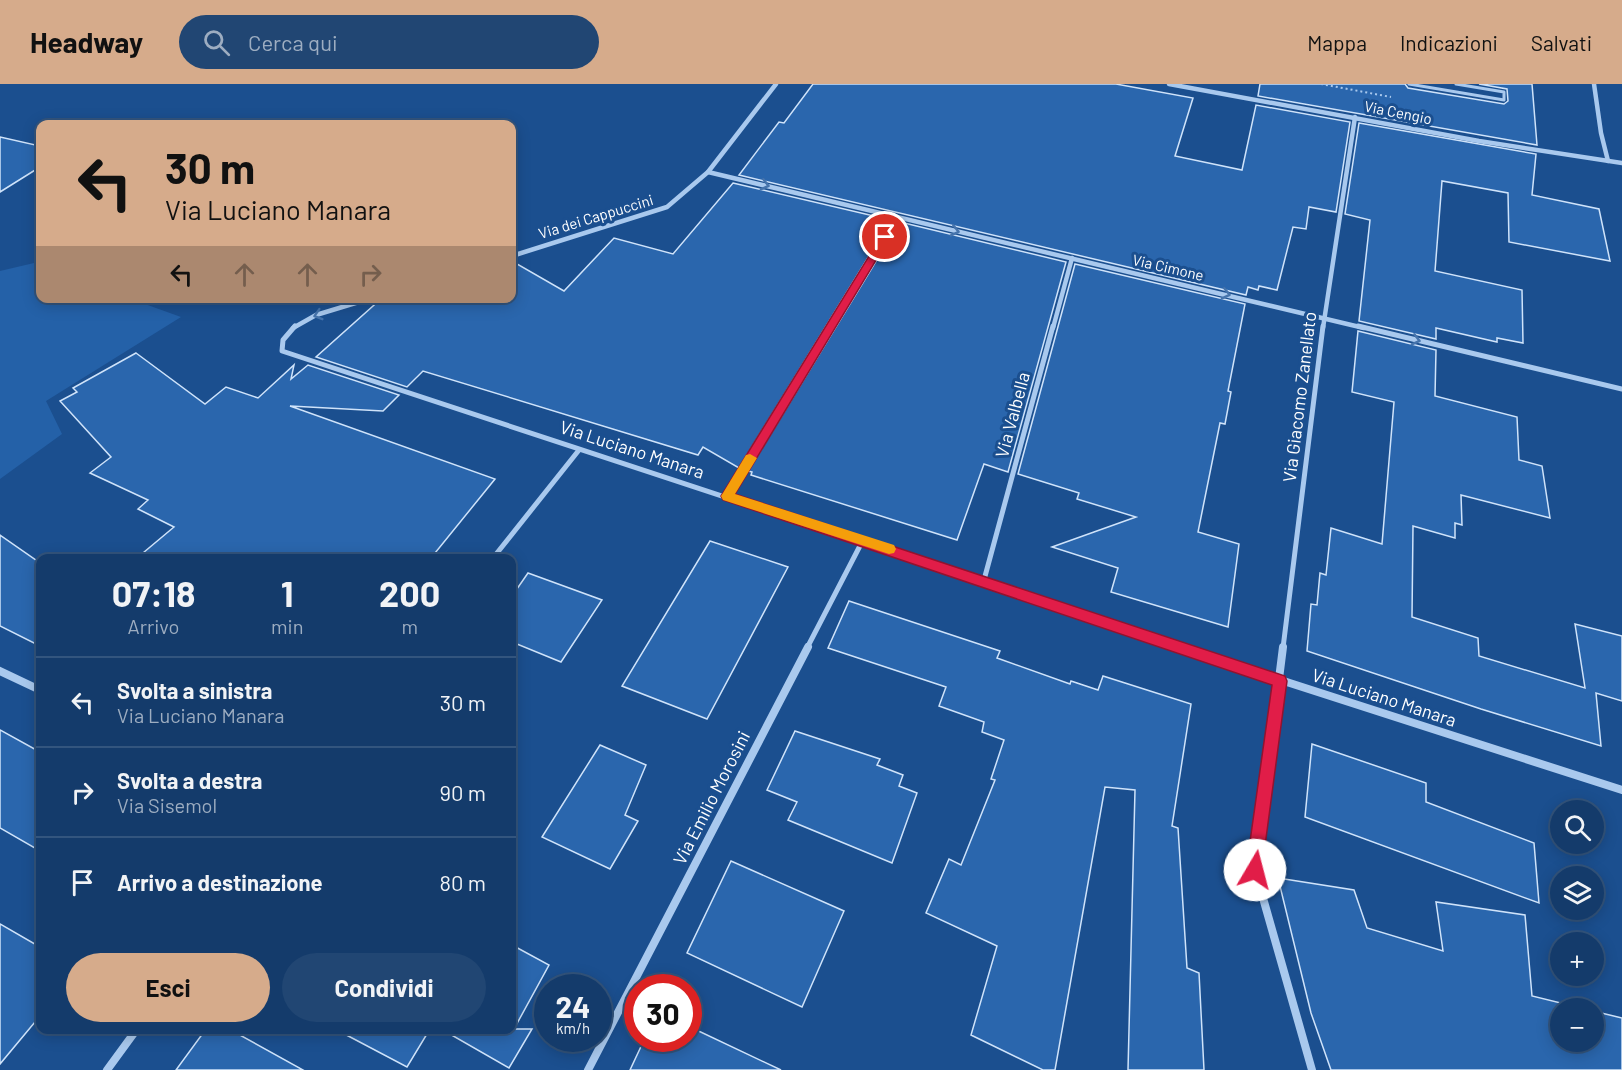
<!DOCTYPE html>
<html lang="it">
<meta charset="utf-8">
<style>
:root{--surface:#143b6b;--page:#214673;--text:#f1f3f6;--muted:#9dadc1;--line:#33557e;--accent:#d6ab8b}
body{margin:0;font-family:Barlow,sans-serif;background:var(--page);color:var(--text);height:100vh;display:flex;flex-direction:column;font-size:22px;white-space:nowrap}
*{box-sizing:border-box;margin:0}
p{font-size:20px;color:var(--muted)}
.icon{flex:none;width:33px;height:33px;fill:none;stroke:currentColor;stroke-width:2;stroke-linecap:round;stroke-linejoin:round}
.map{position:relative;flex:1;overflow:hidden}
.sheet{position:absolute;left:36px;top:470px;width:480px;height:480px;display:flex;flex-direction:column;background:var(--surface);border-radius:12px;box-shadow:0 3px 15px #0003,0 0 0 2px var(--line)}
.sheet>*{flex:none}
.top-card{position:absolute;left:36px;top:36px;width:480px;height:183px;border-radius:12px;box-shadow:0 3px 15px #0003,0 0 0 2px var(--line);background:#d6ab8b;color:#111;overflow:hidden}
.buttons{position:absolute;left:1550px;top:716px;display:grid;gap:12px}
.buttons a{display:grid;place-items:center;width:54px;height:54px;border-radius:50%;background:var(--surface);box-shadow:0 3px 15px #0003,0 0 0 2px var(--line);font-size:30px}
.speed{position:absolute;left:534px;top:890px;display:flex;gap:12px;font-size:30px;font-weight:700;text-align:center}
.speed>*{display:grid;place-content:center;width:78px;height:78px;border-radius:50%;background:var(--surface);box-shadow:0 3px 15px #0003,0 0 0 2px var(--line);line-height:1}
.speed small{font-size:15px;font-weight:400}
.speed .limit{border:9px solid #d22;background:#fff;color:#111}
.pin{position:absolute;display:grid;place-items:center;width:51px;height:51px;color:#fff;margin:-26px;border:3px solid #fff;border-radius:50%;box-shadow:0 2px 6px #0007}
.me{position:absolute;width:66px;margin:-33px;rotate:8deg;stroke-linejoin:round;filter:drop-shadow(0 0 4px #0008)}
.turn{display:flex;align-items:center;gap:21px;height:126px;padding:0 30px;font-size:27px}
.turn .icon{width:78px;height:78px;stroke-width:2.5}
.turn b{display:block;font-size:42px;line-height:51px}
.lanes{display:flex;align-items:center;height:57px;padding:0 30px;background:#0003;justify-content:center;gap:30px;direction:ltr}
.lanes .off{opacity:.35}
.eta{display:flex;justify-content:space-evenly;align-items:center;height:102px;text-align:center}
.eta b{font-size:36px;font-weight:700;line-height:42px}
.action{display:flex;gap:12px;margin-top:auto;padding:12px 30px}
.action a{flex:1;height:69px;border-radius:36px;background:var(--accent);color:#111;font-size:24px;font-weight:700;line-height:69px;text-align:center}
.action a+a{background:var(--page);color:var(--text)}
ul{padding:0;list-style:none}
li{display:flex;align-items:center;gap:18px;height:90px;padding:0 30px;border-top:2px solid var(--line)}
li div{flex:1}
li b{display:block;font-size:22px}
li em{font-style:normal}
header{display:flex;align-items:center;gap:36px;box-sizing:border-box;height:84px;padding:0 30px;background:var(--accent);color:#111}
header strong{font-size:28px}
nav{display:flex;gap:33px;margin-inline-start:auto;font-size:21px}
.search{width:420px;height:54px;background:var(--page);display:flex;align-items:center;gap:15px;box-sizing:border-box;padding:0 21px;border-radius:33px;color:var(--muted);font-size:22px}
.map>svg:first-child{display:block}
.green{fill:#2461a8}
.building{fill:#2a66ad;stroke:#cfe3fa;stroke-width:1.5}
.lines{fill:none;stroke-linecap:round;stroke-linejoin:round}
.path{stroke:#a9c9ee;stroke-width:2;stroke-dasharray:2 3;stroke-linecap:butt}
.service{stroke:#a9c9ee;stroke-width:3}
.minor-far2{stroke:#a9c9ee;stroke-width:4.5}
.minor-far1{stroke:#a9c9ee;stroke-width:5}
.minor{stroke:#a9c9ee;stroke-width:8}
.oneway{stroke:#4674ac}
.route{fill:#e11d48;stroke:#92132f;stroke-width:1.5}
.slow{fill:#f59e0b}
.labels{text-anchor:middle;stroke-width:6;stroke-linejoin:round;paint-order:stroke}
.far-street-label{font-size:15px;fill:#fff;stroke:#1b4f8f}
.street-label{font-size:18px;fill:#fff;stroke:#1b4f8f}
</style>
<header>
<strong>Headway</strong>
<div class="search"><svg class="icon" aria-label="search" viewBox="0 0 24 24"><circle cx="10" cy="10" r="6"/><path d="M15 15l6 6"/></svg>Cerca qui</div>
<nav><a>Mappa</a><a>Indicazioni</a><a>Salvati</a></nav>
</header>
<div class="map">
<svg width="1622" height="986" viewBox="0 0 1622 986">
<rect width="100%" height="100%" fill="#1b4f8f"/>
<!-- green -->
<path class="green" d="M34 179 40 182V214L131 215 181 233 46 317 62 350 0 395V187Z"/>
<!-- building -->
<g class="building">
<path d="M813 0H1116L1193 14 1175 72 1242 86 1256 21 1350 38 1336 128 1309 123 1306 145 1293 143 1277 206 1259 202 1258 206 1248 203 1246 211 739 91 779 38 784 39Z"/>
<path d="M1260 0H1405L1408 4 1504 20 1508 17 1507 5 1479 0H1532L1537 61 1258 12Z"/>
<path d="M1359 39 1536 70 1532 111 1599 125 1610 177 1509 158 1508 109 1442 97 1435 187 1522 206 1523 259 1497 254V258L1436 244V255L1359 237 1370 136 1345 130Z"/>
<path d="M0 53 40 62V83L0 108Z"/>
<path d="M733 99 891 136 739 384 703 363 698 371 423 287 407 303 316 273 382 214H512V177L564 207 614 154 673 170Z"/>
<path d="M900 138 1066 178 1008 388 984 380 957 456 751 391 752 388 748 387Z"/>
<path d="M1075 180 1245 220 1228 307 1231 308 1225 340 1220 339 1198 448 1239 460 1228 543 1111 508 1118 484 1052 463 1136 433 1077 415 1079 409 1018 390Z"/>
<path d="M1358 247 1436 266 1435 312 1517 333 1519 376 1542 382 1550 434 1461 411 1462 441 1455 439V454L1413 442 1412 533 1478 554 1479 572 1585 604 1575 540 1622 552V617L1596 609 1601 662 1481 625 1307 567 1311 520 1317 521 1320 489 1326 491 1331 444 1382 460 1394 318 1352 308Z"/>
<path d="M136 269 205 320 226 303 258 314 294 281 291 295 308 281 399 311 383 327 290 322 495 395 431 474H137L174 443 138 425 148 416 90 389 111 373 60 317 77 308 73 304Z"/>
<path d="M0 451 40 479V562L0 542Z"/>
<path d="M710 457 788 483 707 635 622 602Z"/>
<path d="M528 489 602 516 561 578 512 558V512Z"/>
<path d="M849 517 1000 567 997 574 1070 600 1071 597 1098 606 1103 592 1191 620 1172 742 1178 744 1187 884 1199 889 1204 986H1128L1135 706 1105 703 1055 986H1043L971 951 997 862 926 829 949 775 961 781 995 696 991 695 1004 656 982 648 984 638 939 622 946 603 828 564Z"/>
<path d="M0 646 40 668V767L0 744Z"/>
<path d="M795 647 880 675 877 681 903 691 899 702 917 709 892 779 788 736 797 718 767 706Z"/>
<path d="M1312 660 1426 699V718L1534 759 1539 819 1305 733Z"/>
<path d="M600 661 646 681 625 731 638 737 610 785 542 753Z"/>
<path d="M731 777 844 827 802 923 687 869Z"/>
<path d="M1278 794 1354 806 1367 844 1443 867 1436 818 1525 831 1532 912 1581 924H1560V957H1593V927L1622 934V986H1331L1311 929Z"/>
<path d="M0 840 40 863V932L0 980Z"/>
<path d="M512 861 549 881 514 945H532L509 984 441 945H512Z"/>
<path d="M688 942 781 986H630L645 954H688Z"/>
<path d="M206 945H229L303 986H176Z"/>
<path d="M335 945H430L407 983Z"/>
</g>
<g class="lines">
<!-- path -->
<path class="path" d="M1321 0 1391 13"/>
<!-- service -->
<path class="service" d="M1409 0 1504 16V8L1456 0"/>
<!-- minor-far2 -->
<g class="minor-far2">
<path d="M1169 0 1479 57 1622 79"/>
<path d="M1594 0 1601 49 1608 77"/>
<path d="M708 88 1364 244"/>
<path d="M512 172 667 123 708 88 776 0"/>
<path d="M293 244 316 231 372 214"/>
<path d="M830 244 897 134"/>
<path d="M1053 244 1072 174"/>
<path d="M1323 244 1355 33"/>
</g>
<!-- minor-far1 -->
<g class="minor-far1">
<path d="M295 242 283 256 282 267C582 367 883 463 1183 564"/>
<path d="M1358 242 1622 305"/>
<path d="M727 412 831 242"/>
<path d="M493 474 579 366"/>
<path d="M984 496 1053 242"/>
<path d="M807 564 863 456"/>
<path d="M1283 564 1323 242"/>
</g>
<!-- minor -->
<g class="minor">
<path d="M1178 563 1622 706"/>
<path d="M1283 563 1255 786 1312 986"/>
<path d="M0 587 40 606"/>
<path d="M107 986 137 945"/>
<path d="M588 986 808 563"/>
</g>
</g>
<!-- one-way arrows -->
<defs><path id="oneway-chevron" d="M-2-3.5L2.5 0L-2 3.5" fill="none" stroke-width="1.6" stroke-linecap="round" stroke-linejoin="round" transform="scale(1.5)"/></defs>
<g class="oneway">
<use href="#oneway-chevron" transform="translate(765 101) rotate(14)"/>
<use href="#oneway-chevron" transform="translate(955 147) rotate(13)"/>
<use href="#oneway-chevron" transform="translate(1226 210) rotate(13)"/>
<use href="#oneway-chevron" transform="translate(318 231) rotate(163)"/>
<use href="#oneway-chevron" transform="translate(1416 256) rotate(14)"/>
</g>
<!-- route -->
<path class="route" d="M882 151 890 153 735 410 1285 592 1287 597 1261 792 1255 795 1249 792 1246 786 1272 601 723 416 721 412 723 409Z"/>
<!-- slow -->
<path class="slow" d="M750 370 757 374 735 410 894 461 896 465 894 469 889 470 723 416 721 412 723 409 746 371Z"/>
<g class="labels">
<!-- far-street labels -->
<g class="far-street-label">
<text transform="translate(1398 29) rotate(11)" y="5">Via Cengio</text>
<text transform="translate(596 133) rotate(-17)" y="5">Via dei Cappuccini</text>
<text transform="translate(1168 184) rotate(13)" y="5">Via Cimone</text>
</g>
<!-- street labels -->
<g class="street-label">
<text transform="translate(1300 313) rotate(-83)" y="6">Via Giacomo Zanellato</text>
<text transform="translate(1013 331) rotate(-75)" y="6">Via Valbella</text>
<text transform="translate(632 366) rotate(18)" y="6">Via Luciano Manara</text>
<text transform="translate(1384 614) rotate(18)" y="6">Via Luciano Manara</text>
<text transform="translate(712 714) rotate(-63)" y="6">Via Emilio Morosini</text>
</g>
</g>
</svg>
<div class="buttons">
<a><svg class="icon" aria-label="search" viewBox="0 0 24 24"><circle cx="10" cy="10" r="6"/><path d="M15 15l6 6"/></svg></a>
<a><svg class="icon" aria-label="layers" viewBox="0 0 24 24"><path d="M12 4l9 5-9 5-9-5zM3 14l9 5 9-5"/></svg></a>
<a>+</a>
<a>−</a>
</div>
<div class="speed"><div>24<small>km/h</small></div><div class="limit">30</div></div>
<div class="pin" style="left:885px;top:153px;background:#d93025"><svg class="icon" aria-label="arrive" viewBox="0 0 24 24"><path d="M6 21V4h12l-3 4 3 4H6"/></svg></div>
<svg class="me" style="left:1255px;top:786px" viewBox="-20 -20 40 40"><circle r="19" fill="#fff"/><path d="M0-13L10 11 0 6-10 11z" fill="#e11d48"/></svg>
<div class="top-card">
<div class="turn"><svg class="icon" aria-label="left" viewBox="0 0 24 24"><path d="M17 20v-9H6M10 6l-5 5 5 5"/></svg><div><b>30 m</b>Via Luciano Manara</div></div>
<div class="lanes"><svg class="icon" aria-label="left" viewBox="0 0 24 24"><path d="M17 20v-9H6M10 6l-5 5 5 5"/></svg><svg class="icon off" aria-label="ahead" viewBox="0 0 24 24"><path d="M12 20V5M6 11l6-6 6 6"/></svg><svg class="icon off" aria-label="ahead" viewBox="0 0 24 24"><path d="M12 20V5M6 11l6-6 6 6"/></svg><svg class="icon off" aria-label="right" viewBox="0 0 24 24"><path d="M7 20v-9h11M14 6l5 5-5 5"/></svg></div>
</div>
<section class="sheet">
<div class="eta">
<div><b>07:18</b><p>Arrivo</p></div>
<div><b>1</b><p>min</p></div>
<div><b>200</b><p>m</p></div>
</div>
<ul>
<li><svg class="icon" aria-label="left" viewBox="0 0 24 24"><path d="M17 20v-9H6M10 6l-5 5 5 5"/></svg><div><b>Svolta a sinistra</b><p>Via Luciano Manara</p></div><em>30 m</em></li>
<li><svg class="icon" aria-label="right" viewBox="0 0 24 24"><path d="M7 20v-9h11M14 6l5 5-5 5"/></svg><div><b>Svolta a destra</b><p>Via Sisemol</p></div><em>90 m</em></li>
<li><svg class="icon" aria-label="arrive" viewBox="0 0 24 24"><path d="M6 21V4h12l-3 4 3 4H6"/></svg><div><b>Arrivo a destinazione</b></div><em>80 m</em></li>
</ul>
<div class="action"><a>Esci</a><a>Condividi</a></div>
</section>
</div>
